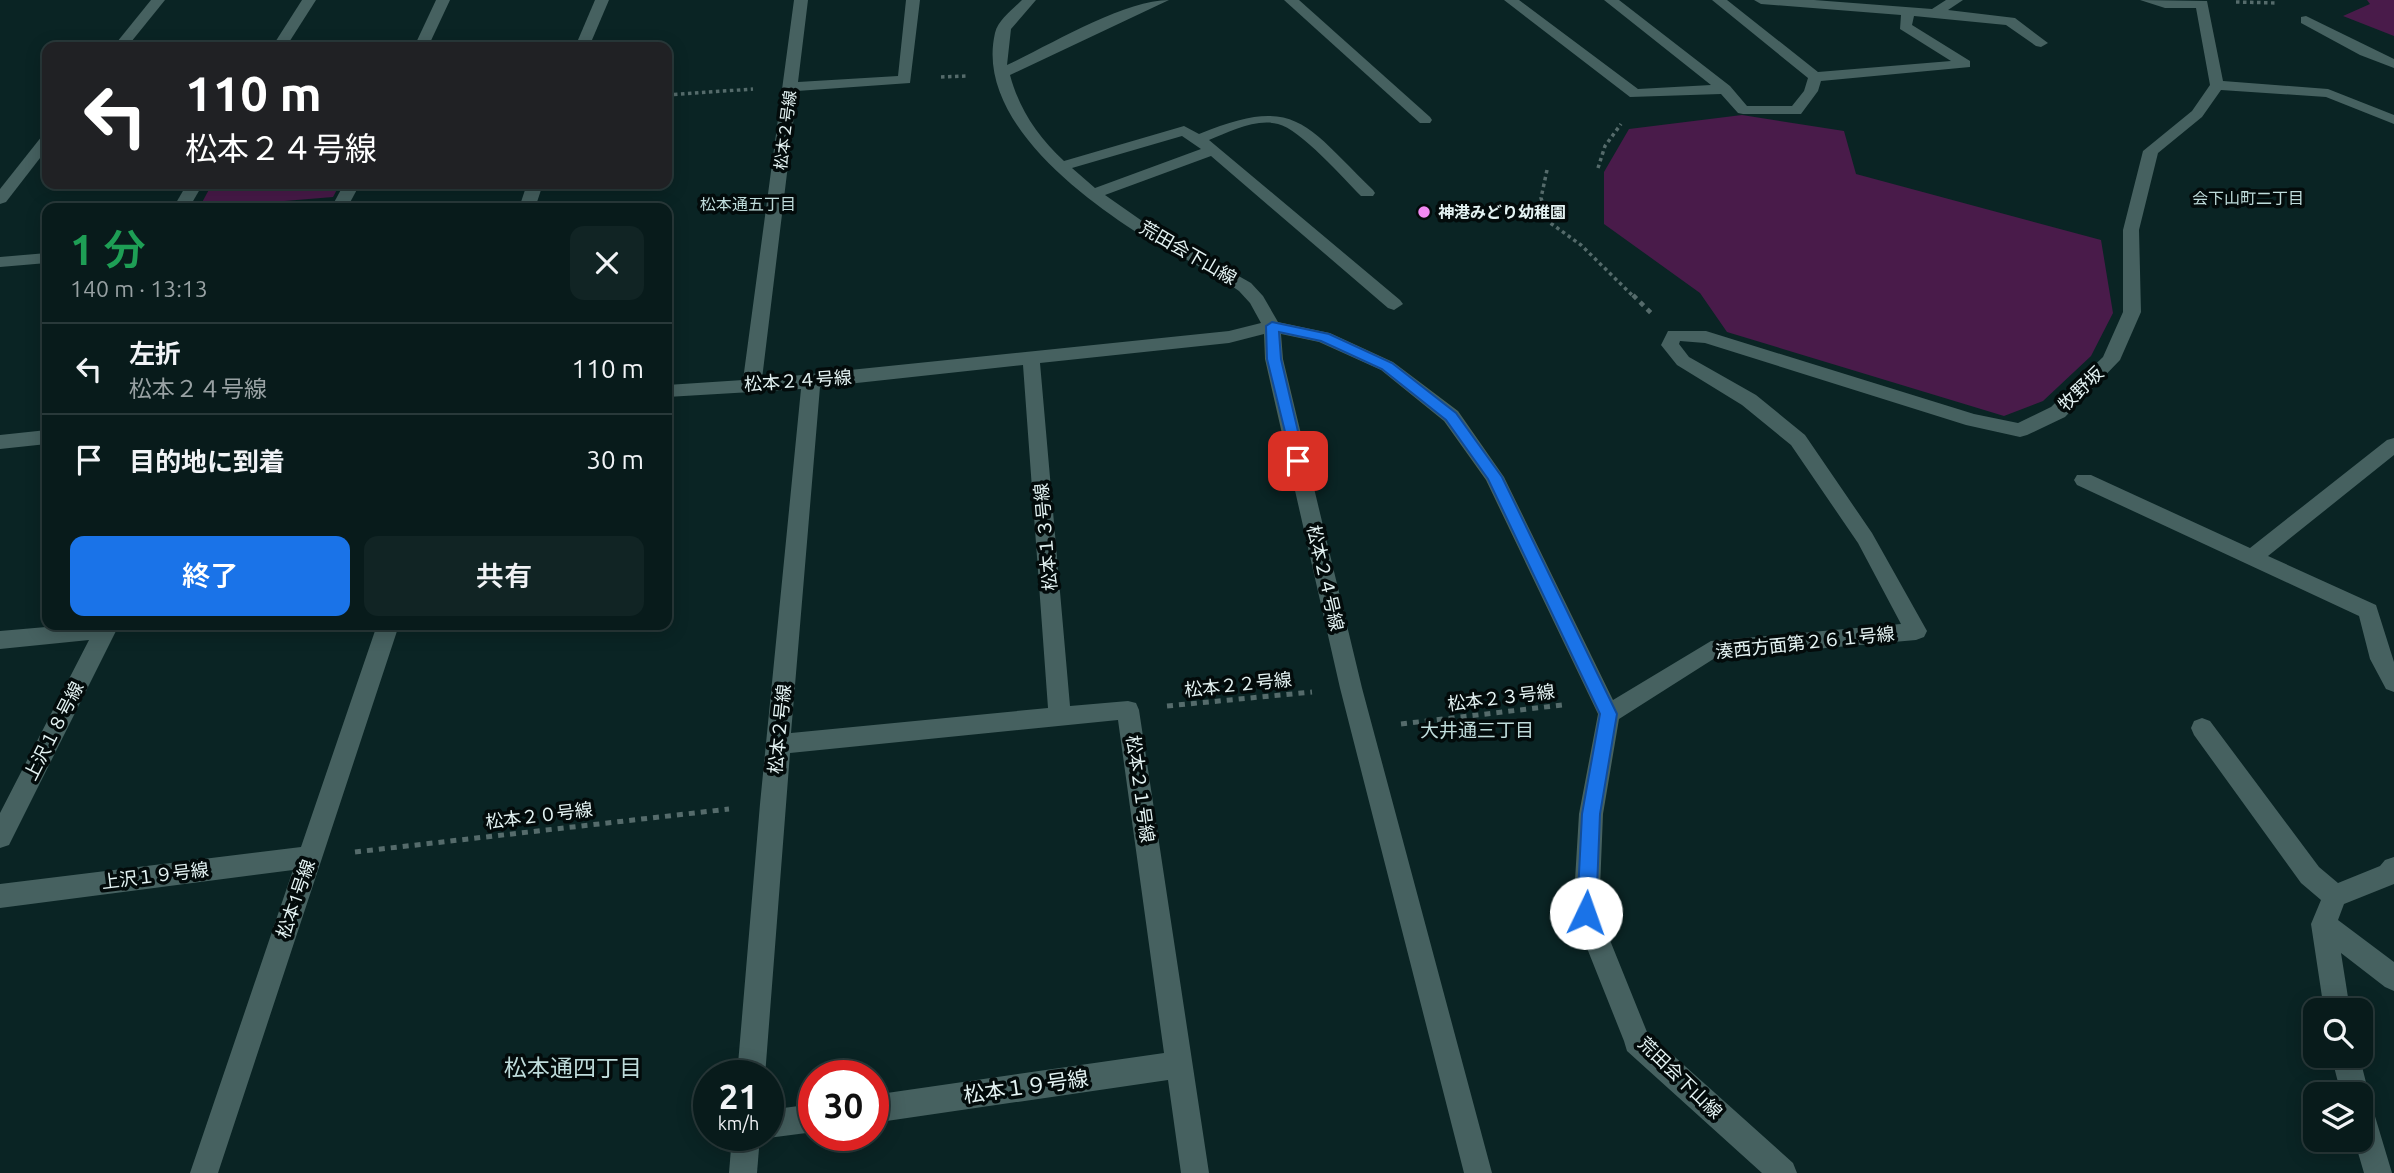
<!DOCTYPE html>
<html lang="ja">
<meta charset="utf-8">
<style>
:root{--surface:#081b1b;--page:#112424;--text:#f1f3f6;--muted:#98a1a3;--line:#29393a;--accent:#1a73e8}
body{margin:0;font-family:Ubuntu,"Noto Sans JP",sans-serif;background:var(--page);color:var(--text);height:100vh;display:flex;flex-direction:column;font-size:26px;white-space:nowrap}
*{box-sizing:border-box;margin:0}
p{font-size:23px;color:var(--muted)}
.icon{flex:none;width:38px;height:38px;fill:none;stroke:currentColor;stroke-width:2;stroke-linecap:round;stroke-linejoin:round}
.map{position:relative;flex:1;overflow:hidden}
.details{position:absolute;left:42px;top:203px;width:630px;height:427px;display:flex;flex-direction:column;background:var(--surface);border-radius:14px;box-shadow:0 4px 18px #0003,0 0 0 2px var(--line)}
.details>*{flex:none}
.top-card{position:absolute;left:42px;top:42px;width:630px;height:147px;border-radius:14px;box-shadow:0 4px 18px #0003,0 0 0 2px var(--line);background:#202124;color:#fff;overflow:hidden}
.buttons{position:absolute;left:2303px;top:998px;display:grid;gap:14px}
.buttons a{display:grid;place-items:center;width:70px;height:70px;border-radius:14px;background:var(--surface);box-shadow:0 4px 18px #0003,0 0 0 2px var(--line);font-size:35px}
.speed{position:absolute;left:693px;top:1060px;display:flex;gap:14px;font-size:35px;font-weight:700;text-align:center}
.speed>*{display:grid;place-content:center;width:91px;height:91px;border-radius:50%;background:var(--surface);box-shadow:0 4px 18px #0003,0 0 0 2px var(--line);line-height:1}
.speed small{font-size:18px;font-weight:400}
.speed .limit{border:10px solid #d22;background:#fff;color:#111}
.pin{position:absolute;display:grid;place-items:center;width:60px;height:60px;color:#fff;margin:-30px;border-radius:14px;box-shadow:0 4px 10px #0006}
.me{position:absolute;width:77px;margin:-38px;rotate:3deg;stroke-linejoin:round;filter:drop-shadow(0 0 5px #0008)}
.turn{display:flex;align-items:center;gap:24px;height:147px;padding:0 28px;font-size:32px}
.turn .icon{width:91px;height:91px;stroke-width:2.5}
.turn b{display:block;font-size:49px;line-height:60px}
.round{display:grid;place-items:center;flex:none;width:74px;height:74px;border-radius:14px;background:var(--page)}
.headline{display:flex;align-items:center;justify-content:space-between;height:119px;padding:0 28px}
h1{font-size:42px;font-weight:600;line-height:52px;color:#1e9e55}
.action{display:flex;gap:14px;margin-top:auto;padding:14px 28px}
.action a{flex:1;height:80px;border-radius:14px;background:var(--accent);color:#fff;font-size:28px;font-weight:600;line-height:80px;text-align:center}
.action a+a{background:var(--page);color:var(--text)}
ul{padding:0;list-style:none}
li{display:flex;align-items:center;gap:21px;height:91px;padding:0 28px;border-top:2px solid var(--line)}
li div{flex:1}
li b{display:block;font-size:26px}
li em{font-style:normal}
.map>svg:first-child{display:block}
.green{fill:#491b4a}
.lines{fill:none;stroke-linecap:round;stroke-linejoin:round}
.path-far2{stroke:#556b6b;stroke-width:3.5;stroke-dasharray:3.5 3.5;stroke-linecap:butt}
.path-far1{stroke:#556b6b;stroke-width:4.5;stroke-dasharray:5 5;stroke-linecap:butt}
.path{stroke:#556b6b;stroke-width:5;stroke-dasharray:6 6;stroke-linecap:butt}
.minor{fill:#466160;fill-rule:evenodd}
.route{fill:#1a73e8;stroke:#114b97;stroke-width:2}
.poi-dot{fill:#f28af3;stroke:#030b0b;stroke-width:2.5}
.labels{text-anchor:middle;stroke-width:7;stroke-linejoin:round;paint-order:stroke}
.far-street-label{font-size:16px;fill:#e4f3f3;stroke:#030b0b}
.far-neighbourhood-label{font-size:16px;fill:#bfdcdb;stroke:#030b0b}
.far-poi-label{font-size:16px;font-weight:bold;fill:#e4f3f3;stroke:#030b0b;text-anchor:start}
.street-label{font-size:18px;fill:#e4f3f3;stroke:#030b0b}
.neighbourhood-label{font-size:19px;fill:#bfdcdb;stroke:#030b0b}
.near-street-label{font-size:21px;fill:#e4f3f3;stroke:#030b0b}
.near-neighbourhood-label{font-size:23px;fill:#bfdcdb;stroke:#030b0b}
</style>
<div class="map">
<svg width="2394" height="1173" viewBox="0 0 2394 1173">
<rect width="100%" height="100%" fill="#0a2424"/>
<!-- green -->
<g class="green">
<path d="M2367 0H2394V36L2343 16 2370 4Z"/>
<path d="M1742 115 1844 131 1856 174 2101 240 2113 313 2091 356 2043 401 2004 416 1727 332 1700 293 1604 224V172L1629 129Z"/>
<path d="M212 184H340L333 197 199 208Z"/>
</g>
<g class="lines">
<!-- path-far2 -->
<g class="path-far2">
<path d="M2236 2 2276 3"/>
<path d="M941 77 967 76"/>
<path d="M667 95 753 89"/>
<path d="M1598 168 1605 146 1621 124"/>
<path d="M1547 170 1541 198 1549 222 1581 245 1634 297"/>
</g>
<!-- path-far1 -->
<path class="path-far1" d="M1633 295 1651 313"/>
<!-- path -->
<g class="path">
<path d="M1167 706 1312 692"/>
<path d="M1401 724 1562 705"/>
<path d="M355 852 729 809"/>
</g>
<!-- minor -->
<g class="minor">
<path d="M151 0H165L127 47H113Z"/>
<path d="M302 0H316L286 47H272Z"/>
<path d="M436 0H450L428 47H414Z"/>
<path d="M595 0H609L589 47H575Z"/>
<path d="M794 0H808L798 82 898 76 906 0H920L910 83 797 91 762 379 1229 331 1261 323 1250 303 1239 291C1206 267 1167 252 1133 230 1072 190 976 115 995 33 998 20 1013 9 1022 0H1036L1011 29 1007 65C1050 45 1124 0 1169 0L1010 75C1019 109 1038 137 1064 161L1184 126 1199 134C1296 94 1305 124 1373 190L1375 193 1373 196H1361C1344 179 1300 129 1278 124 1256 118 1229 132 1209 140L1400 300 1403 304 1394 310 1388 308 1211 156 1105 195 1145 223 1251 283 1263 296 1278 322 1330 333 1393 362 1458 411 1504 477 1613 700 1711 641 1901 624 1858 543 1791 445 1742 405 1677 365 1661 345 1668 331H1706L1974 414 2018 423 2051 407 2103 357 2123 312V230L2143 151 2192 111 2210 85 2196 8H2165L2140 0 2207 1 2223 81 2328 89 2394 115V124L2326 97 2221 90 2202 117 2158 153 2139 230 2141 312 2120 360 2065 417 2027 435 2020 437 1966 425 1705 343 1680 341 1679 344 1689 357 1756 395 1805 435 1872 533 1927 631 1924 637 1916 640 1715 658 1619 719 1603 814 1599 913 1647 1032 1793 1163 1797 1173H1762L1627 1051 1624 1041 1573 913 1579 814 1598 714 1486 480 1444 421 1381 370 1319 342 1281 334 1283 359 1362 688 1492 1173H1464L1340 688 1265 359 1264 334 1229 343 1040 363 1070 706 1128 701 1136 703 1139 710 1209 1173H1181L1168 1080 873 1123V1095L1164 1053 1118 720 790 753 765 1076H737L760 804 801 389 667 397V385L743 380ZM1182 136 1201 149 1095 188 1072 168ZM1023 365 1048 708 791 733 820 387Z"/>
<path d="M1284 0H1299L1430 117 1432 120 1430 123H1420Z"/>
<path d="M1504 0H1519L1638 89 1711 85 1604 0H1619L1730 86 1747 106H1792L1804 91 1808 78 1712 0H1727L1818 72 1951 61 1900 29 1901 15 1761 4 1754 0H1814L1932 9 1946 0H1963L1948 10 2015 18 2048 43 2041 47 2036 46 2006 25 1914 16 1912 25 1970 61V67L1821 81 1818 91 1801 114H1743L1738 113 1721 94 1630 97Z"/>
<path d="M2306 16 2394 59V68L2360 55 2301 23V17Z"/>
<path d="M47 134V149L6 202 0 204V189L42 136Z"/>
<path d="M187 184H203L189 208H173Z"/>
<path d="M344 184H360L347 208H331Z"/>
<path d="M527 184H543L535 208H519Z"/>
<path d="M47 253V263L0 267V257Z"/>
<path d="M47 430V444L0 449V435Z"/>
<path d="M2394 438V455L2268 556 2376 605 2394 662V692L2386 689 2370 659 2359 616 2077 485 2074 480 2077 475H2091L2250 548 2387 440Z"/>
<path d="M69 625H119L9 845 0 848V813L89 640 0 649V631Z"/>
<path d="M377 625H399L218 1173H190L293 870 0 908V884L301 847Z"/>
<path d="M2202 718 2210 721 2319 867 2338 883 2380 866 2385 860 2394 857V884L2344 904 2338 920 2394 962V991L2385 987 2341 953 2350 1010H2324L2311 924 2321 900 2301 883 2194 735 2191 728 2194 721Z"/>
<path d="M2331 1055H2359L2369 1094 2366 1101 2371 1103 2392 1173H2364L2354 1139H2361V1094H2341Z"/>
<path d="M814 1104V1132L768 1138 762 1136H768V1110Z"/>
<path d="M732 1136H760L757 1173H729Z"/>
</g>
</g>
<!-- route -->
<path class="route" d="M1272 322 1329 334 1392 363 1456 413 1502 477 1617 714 1600 814 1596 913 1593 919 1586 922 1580 919 1577 913 1582 814 1600 714 1488 479 1446 420 1382 369 1321 341 1279 332 1281 359 1305 461 1303 464H1293L1267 359 1266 326Z"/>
<!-- markers -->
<circle class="poi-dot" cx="1424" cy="212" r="7"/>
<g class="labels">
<!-- far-street labels -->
<g class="far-street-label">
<text transform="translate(785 130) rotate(-83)" y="6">松本２号線</text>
</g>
<!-- far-neighbourhood labels -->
<g class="far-neighbourhood-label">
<text x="2248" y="204">会下山町二丁目</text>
<text x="748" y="210">松本通五丁目</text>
</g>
<!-- far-poi labels -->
<g class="far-poi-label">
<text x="1438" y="218">神港みどり幼稚園</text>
</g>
<!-- street labels -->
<g class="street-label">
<text transform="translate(1188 253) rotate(30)" y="6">荒田会下山線</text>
<text transform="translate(798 381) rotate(-4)" y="6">松本２４号線</text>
<text transform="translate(2081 389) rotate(-44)" y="6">牧野坂</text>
<text transform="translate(1046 537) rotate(-95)" y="6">松本１３号線</text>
<text transform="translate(1325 578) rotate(77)" y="6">松本２４号線</text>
<text transform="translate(1805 643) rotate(-6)" y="6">湊西方面第２６１号線</text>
<text transform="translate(1238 685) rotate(-6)" y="6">松本２２号線</text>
<text transform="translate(1501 698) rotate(-7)" y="6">松本２３号線</text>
<text transform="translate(780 729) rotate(-84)" y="6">松本２号線</text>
<text transform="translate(54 731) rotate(-63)" y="6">上沢１８号線</text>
<text transform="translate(1140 789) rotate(82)" y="6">松本２１号線</text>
<text transform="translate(539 816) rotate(-7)" y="6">松本２０号線</text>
<text transform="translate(155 876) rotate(-7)" y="6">上沢１９号線</text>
<text transform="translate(296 899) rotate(-71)" y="6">松本1号線</text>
<text transform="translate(1680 1078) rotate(44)" y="6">荒田会下山線</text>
</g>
<!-- neighbourhood labels -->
<g class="neighbourhood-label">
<text x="1477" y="737">大井通三丁目</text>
</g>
<!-- near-street labels -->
<g class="near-street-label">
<text transform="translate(1026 1087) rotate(-8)" y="7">松本１９号線</text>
</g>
<!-- near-neighbourhood labels -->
<g class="near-neighbourhood-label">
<text x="573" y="1076">松本通四丁目</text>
</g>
</g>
</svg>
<div class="buttons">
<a><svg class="icon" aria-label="search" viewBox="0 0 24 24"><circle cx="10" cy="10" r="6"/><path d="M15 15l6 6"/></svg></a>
<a><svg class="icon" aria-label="layers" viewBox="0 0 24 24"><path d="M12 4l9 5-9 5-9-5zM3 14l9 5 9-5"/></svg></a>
</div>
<div class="speed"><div>21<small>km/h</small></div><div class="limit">30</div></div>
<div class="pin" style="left:1298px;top:461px;background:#d93025"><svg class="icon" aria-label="arrive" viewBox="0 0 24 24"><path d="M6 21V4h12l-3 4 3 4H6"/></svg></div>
<svg class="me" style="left:1586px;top:913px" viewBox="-20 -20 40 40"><circle r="19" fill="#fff"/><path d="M0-13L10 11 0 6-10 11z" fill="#1a73e8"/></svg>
<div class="top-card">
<div class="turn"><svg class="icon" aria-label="left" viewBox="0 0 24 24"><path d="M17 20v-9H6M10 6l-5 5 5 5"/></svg><div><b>110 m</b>松本２４号線</div></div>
</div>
<section class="details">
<div class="headline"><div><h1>1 分</h1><p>140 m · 13:13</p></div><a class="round"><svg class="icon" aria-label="close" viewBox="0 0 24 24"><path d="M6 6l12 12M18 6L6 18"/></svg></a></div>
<ul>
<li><svg class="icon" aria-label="left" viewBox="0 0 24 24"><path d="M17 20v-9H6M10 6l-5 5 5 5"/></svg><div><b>左折</b><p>松本２４号線</p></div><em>110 m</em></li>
<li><svg class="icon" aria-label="arrive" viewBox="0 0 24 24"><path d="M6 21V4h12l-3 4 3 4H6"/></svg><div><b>目的地に到着</b></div><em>30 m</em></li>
</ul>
<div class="action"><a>終了</a><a>共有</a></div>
</section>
</div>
